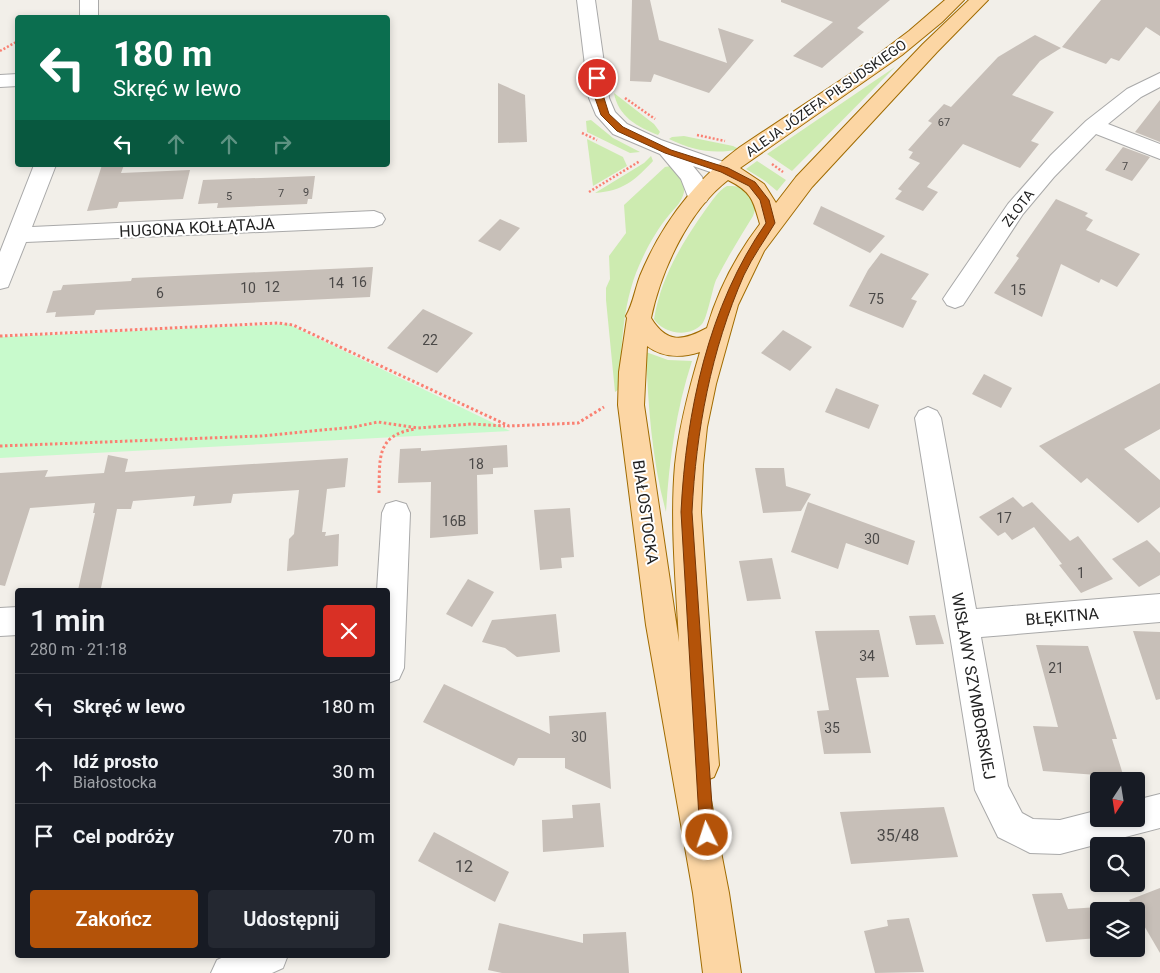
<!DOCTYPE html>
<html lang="pl">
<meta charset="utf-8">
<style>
:root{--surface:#171b24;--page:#242831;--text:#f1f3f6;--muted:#9ea1a6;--line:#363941;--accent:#b45309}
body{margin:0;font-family:Roboto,sans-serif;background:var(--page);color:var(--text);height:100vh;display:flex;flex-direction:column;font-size:19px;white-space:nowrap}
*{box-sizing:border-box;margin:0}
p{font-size:16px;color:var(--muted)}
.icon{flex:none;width:28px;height:28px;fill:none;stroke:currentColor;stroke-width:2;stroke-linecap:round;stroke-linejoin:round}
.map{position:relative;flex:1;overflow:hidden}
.details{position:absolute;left:15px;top:588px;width:375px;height:370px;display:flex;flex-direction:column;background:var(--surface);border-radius:5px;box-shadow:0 2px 8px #0003}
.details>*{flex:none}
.banner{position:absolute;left:15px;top:15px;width:375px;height:152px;border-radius:5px;box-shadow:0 2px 8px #0003;background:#0b6e4f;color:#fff;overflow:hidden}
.needle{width:32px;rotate:192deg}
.buttons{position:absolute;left:1090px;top:772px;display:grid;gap:10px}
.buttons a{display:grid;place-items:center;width:55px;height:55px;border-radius:5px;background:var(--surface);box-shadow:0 2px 8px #0003;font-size:25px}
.pin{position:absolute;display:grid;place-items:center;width:42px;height:42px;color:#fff;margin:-21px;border:2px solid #fff;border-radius:50%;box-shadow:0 1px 5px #0007}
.me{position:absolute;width:55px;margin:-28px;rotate:356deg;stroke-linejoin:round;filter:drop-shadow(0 0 4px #0008)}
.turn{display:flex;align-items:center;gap:18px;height:105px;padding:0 15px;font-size:22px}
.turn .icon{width:65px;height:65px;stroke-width:2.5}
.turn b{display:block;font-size:35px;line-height:42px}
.lanes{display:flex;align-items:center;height:48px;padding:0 15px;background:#0003;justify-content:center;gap:25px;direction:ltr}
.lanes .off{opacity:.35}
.round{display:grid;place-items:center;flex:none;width:52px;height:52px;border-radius:5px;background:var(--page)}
.overview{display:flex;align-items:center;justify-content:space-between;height:85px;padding:0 15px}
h1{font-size:30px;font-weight:600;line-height:38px}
.button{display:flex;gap:10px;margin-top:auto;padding:10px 15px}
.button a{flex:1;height:58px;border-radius:5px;background:var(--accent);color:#fff;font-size:20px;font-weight:600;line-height:58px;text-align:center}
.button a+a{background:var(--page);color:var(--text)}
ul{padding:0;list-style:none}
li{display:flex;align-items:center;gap:15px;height:65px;padding:0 15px;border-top:1px solid var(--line)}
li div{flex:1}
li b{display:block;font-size:19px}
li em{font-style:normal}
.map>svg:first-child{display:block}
.grass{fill:#cdebb0}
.park{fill:#c8facc}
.building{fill:#c7bfb8}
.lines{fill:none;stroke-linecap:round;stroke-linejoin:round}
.minor-casing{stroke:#a9a9a9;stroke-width:2}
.major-casing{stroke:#a06b00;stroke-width:2}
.path-far1{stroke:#fa8072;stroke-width:2.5;stroke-dasharray:2 2;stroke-linecap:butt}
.path{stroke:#fa8072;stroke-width:3;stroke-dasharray:2.5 2.5;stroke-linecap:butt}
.minor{fill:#fff;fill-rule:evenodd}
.major{fill:#fcd6a4;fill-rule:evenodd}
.route{fill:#b45309;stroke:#753606}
.labels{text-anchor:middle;stroke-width:4;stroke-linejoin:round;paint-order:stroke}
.far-number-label{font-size:11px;fill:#4b4948}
.far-street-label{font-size:14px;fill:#222;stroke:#fff}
.number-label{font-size:14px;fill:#4b4948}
.street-label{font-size:16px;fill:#222;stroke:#fff}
.near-number-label{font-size:16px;fill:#4b4948}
</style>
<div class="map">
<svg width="1160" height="973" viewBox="0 0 1160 973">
<rect width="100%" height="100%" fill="#f2efe9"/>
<!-- grass -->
<g class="grass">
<path d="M895 67 792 171 767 154Z"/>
<path d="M614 93 654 124 660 132 658 135C637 127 618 116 614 93Z"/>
<path d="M591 120 613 138 640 152 630 153 587 132 586 121Z"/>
<path d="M684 136 733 146 739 149C714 155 692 150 669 139L672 137Z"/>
<path d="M587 139 623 157 627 166 593 186Z"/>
<path d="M651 156 653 161C634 181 623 191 595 193L644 163Z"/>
<path d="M757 161 786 180 777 191 765 181 746 169Z"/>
<path d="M671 166C678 173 686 182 684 192 682 202 675 208 669 215 659 227 650 242 643 257 622 299 622 343 619 389L615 392 606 300V288L610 279 609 256 626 233 624 205 665 167Z"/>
<path d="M727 186C744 185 748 193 756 207L753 216C740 237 727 258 716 280 712 290 707 319 702 324 690 338 663 334 654 319 661 277 682 243 706 209 712 201 718 191 727 186Z"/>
<path d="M646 352 668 360 692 361C676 410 669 461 666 512 652 461 648 405 646 352Z"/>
</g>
<!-- park -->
<path class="park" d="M288 324 510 431 0 458V337Z"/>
<!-- building -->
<g class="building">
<path d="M632 0H650L659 40 727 63 718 28 754 40 709 93 654 74 651 82 630 81Z"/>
<path d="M781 0H890L857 28 864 32 822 68 793 56 833 22 781 2Z"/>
<path d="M1101 0H1160V36L1146 27 1119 61 1111 58 1106 64 1062 47Z"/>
<path d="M1035 35 1061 48 1040 61 1012 95 1054 112 1031 141 1039 144 1020 168 963 144 927 187 938 192 923 211 895 199 902 191 898 189 920 163 909 158 913 152 908 150 932 123 928 121 944 104 951 107 998 57Z"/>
<path d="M498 83 525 95 527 142 498 143Z"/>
<path d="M1160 100V142L1135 132Z"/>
<path d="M1123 147 1150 157 1132 181 1105 170Z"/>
<path d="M102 165H124L121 173 190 170 183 199 119 202 117 208 87 211Z"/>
<path d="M315 176 312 199H308L307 204 217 208 218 203 198 204 203 180Z"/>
<path d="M1056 199 1088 213 1085 216 1093 220 1086 230 1140 254 1117 287 1101 279 1099 283 1061 264 1042 317 994 293 1019 258 1016 256Z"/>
<path d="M821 206 885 236 870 253 813 224Z"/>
<path d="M500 219 520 228 500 251 478 241Z"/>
<path d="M881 253 929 274 911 299 917 301 903 328 849 306 868 270Z"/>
<path d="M373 267 370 297 96 310 94 315 55 317 56 312 46 313 53 291 61 290 63 285 131 281 132 278Z"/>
<path d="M423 309 473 333 437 373 387 348Z"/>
<path d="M783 330 812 347 790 371 761 353Z"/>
<path d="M984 374 1012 388 1001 408 972 394Z"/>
<path d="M1160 383V429L1124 449 1160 480V507L1138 523 1087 478 1081 483 1039 446Z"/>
<path d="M836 388 879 405 869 429 825 412Z"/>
<path d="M507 445 508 467 493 468V474L477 475 478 534 430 538 431 482 398 483 400 449 421 448V451Z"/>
<path d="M108 455 128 459 125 472 348 458 345 487 327 489 322 532H326L325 536 339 534 338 566 287 571 289 539 294 534 299 490 233 494 231 503 193 506 195 496 133 501 131 509H117L101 588 78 590 95 513H93L95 503 30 508 5 586 0 585V473L48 470 45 477 104 473Z"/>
<path d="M755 468H784L786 486 811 494 801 511 763 513Z"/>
<path d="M1013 497 1023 507 1032 502 1070 541 1078 536 1113 579 1081 593 1059 565 1062 564 1034 527 1012 540 1005 532 998 536 979 517Z"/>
<path d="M808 502 915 541 908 565 846 543 838 569 791 552Z"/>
<path d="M570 508 574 557 561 558 562 568 540 570 534 510Z"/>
<path d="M1147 540 1160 553V575L1139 587 1112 559Z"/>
<path d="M772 558 781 599 747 601 739 561Z"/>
<path d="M468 579 494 592 472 627 446 614Z"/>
<path d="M556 614 560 652 517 657 505 648 482 642 492 620Z"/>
<path d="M935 615 944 644 916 645 909 616Z"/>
<path d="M879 630 889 677 856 678 871 753 824 754 817 711 829 710 815 631Z"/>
<path d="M1133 631 1160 632V699L1156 700Z"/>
<path d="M1036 645 1088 646 1117 739H1112L1125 781H1099L1097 775 1043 771 1033 726 1058 727Z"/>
<path d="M444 684 550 734 549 716 606 712 611 789 565 768V758H518L514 766 423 722Z"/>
<path d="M600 803 604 847 543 852 542 820 573 818 572 805Z"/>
<path d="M944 807 958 857 851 864 840 812Z"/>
<path d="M434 832 509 872 495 902 418 861Z"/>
<path d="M1160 888V953L1129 900Z"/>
<path d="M1062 893 1068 909 1099 907V938L1046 942 1032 894Z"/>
<path d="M909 918 924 972 875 973 864 931 888 926 887 920Z"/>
<path d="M499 923 583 943V934L626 932 629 973H502L488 970Z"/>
</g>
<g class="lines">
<defs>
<g id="minor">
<rect x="80" y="0" width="18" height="18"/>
<path d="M577 0H595L609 98 615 112 627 124 661 140 732 165 736 170 732 175 725 177 693 166 702 177 709 197 706 202 698 204 690 202 681 179 660 154 613 134 596 115 589 98Z"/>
<path d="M1160 73V87L1141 97 1108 124 1160 144V159L1096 134 1054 177 1023 214 963 305 955 308 947 305 943 299 947 293 1008 204 1051 155 1086 121 1127 89Z"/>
<path d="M18 74V86L0 87V75Z"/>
<path d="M34 165H56L32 227 374 211 382 214 385 219 382 224 374 227 26 242 8 287 0 289V252Z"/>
<path d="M928 407 937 411 941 418 976 609 1160 594V622L981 637 1008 786 1022 813 1033 819 1060 820 1099 810V819H1136V800L1160 794V828L1060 854 1030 853 998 837 975 790 915 418 919 411Z"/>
<path d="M396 501 406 504 410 513 404 668 399 679 388 683V590H377L382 513 386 504Z"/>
<path d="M18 607V635L0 636V608Z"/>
<path d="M228 955H288L283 968 272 973H211L217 960Z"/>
</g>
<path id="major" d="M945 0H964L942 22 902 55 740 168 764 184 776 203 796 177 923 44 969 0H988L937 52 812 187 764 251 738 305 716 384 707 427 703 465 701 512 719 765 714 777 707 780 729 893 741 973H703L693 893 646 625 618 405 619 372 627 318 626 316C633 304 635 289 640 276 661 225 695 180 740 147L868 62 909 31ZM728 180C752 192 753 200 760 224 737 254 718 290 707 328 683 341 667 344 651 318 661 270 689 210 728 180ZM647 346C663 358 681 358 700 352 689 389 679 427 675 465 670 523 676 583 679 642L644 405Z"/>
</defs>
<!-- minor casing -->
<use href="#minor" class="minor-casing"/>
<!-- major casing -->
<use href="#major" class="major-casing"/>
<!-- path-far1 -->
<g class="path-far1">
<path d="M0 51 18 41"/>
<path d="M625 98 655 119"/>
<path d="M582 133 597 140"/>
<path d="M697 135 725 141"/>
<path d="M772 164 783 172"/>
<path d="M589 192 640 161"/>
</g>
<!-- path -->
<g class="path">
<path d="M0 336 278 323 293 325 509 426 578 423 604 407"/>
<path d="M0 446 261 436 354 427 378 422 418 428 472 424 505 426"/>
<path d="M379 493C380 460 375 435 415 429"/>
</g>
<!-- minor -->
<use href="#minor" class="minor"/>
<!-- major -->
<use href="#major" class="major"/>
</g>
<!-- route -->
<path class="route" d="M597 76 601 78 604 98 609 114 623 127 671 150 728 168 755 182 769 200 775 223C765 240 753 256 744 275 711 350 696 431 692 512L714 835 712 840 707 842 702 840 700 835 681 512C686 412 708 306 766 223L760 200 749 186 721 172 665 153 617 131 601 115 595 98 593 78Z"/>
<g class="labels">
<!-- far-number labels -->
<g class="far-number-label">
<text x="944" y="126">67</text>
<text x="1125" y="170">7</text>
<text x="306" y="196">9</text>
<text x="281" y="197">7</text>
<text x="229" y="200">5</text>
</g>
<!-- far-street labels -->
<g class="far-street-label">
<text transform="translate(826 98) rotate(-35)" y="5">ALEJA JÓZEFA PIŁSUDSKIEGO</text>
<text transform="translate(1018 208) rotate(-52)" y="5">ZŁOTA</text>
</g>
<!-- number labels -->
<g class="number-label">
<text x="359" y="287">16</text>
<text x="336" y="288">14</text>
<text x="272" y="292">12</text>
<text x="248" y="293">10</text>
<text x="1018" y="295">15</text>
<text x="160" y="298">6</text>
<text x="876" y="304">75</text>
<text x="430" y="345">22</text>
<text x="476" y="469">18</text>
<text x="1004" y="523">17</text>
<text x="454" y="526">16B</text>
<text x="872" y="544">30</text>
<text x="1081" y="578">1</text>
<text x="867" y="661">34</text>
<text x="1056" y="673">21</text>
<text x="832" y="733">35</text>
<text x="579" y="742">30</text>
</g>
<!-- street labels -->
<g class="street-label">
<text transform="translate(197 227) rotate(-3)" y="6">HUGONA KOŁŁĄTAJA</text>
<text transform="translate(646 512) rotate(82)" y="6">BIAŁOSTOCKA</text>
<text transform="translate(1062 616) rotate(-5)" y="6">BŁĘKITNA</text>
<text transform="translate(974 686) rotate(80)" y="6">WISŁAWY SZYMBORSKIEJ</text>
</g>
<!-- near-number labels -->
<g class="near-number-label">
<text x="898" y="841">35/48</text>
<text x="464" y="872">12</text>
</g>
</g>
</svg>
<div class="buttons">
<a><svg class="needle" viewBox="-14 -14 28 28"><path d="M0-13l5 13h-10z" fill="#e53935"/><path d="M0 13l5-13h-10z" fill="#9ea1a6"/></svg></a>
<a><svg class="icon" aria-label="search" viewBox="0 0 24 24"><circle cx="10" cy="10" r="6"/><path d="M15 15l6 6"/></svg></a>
<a><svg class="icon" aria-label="layers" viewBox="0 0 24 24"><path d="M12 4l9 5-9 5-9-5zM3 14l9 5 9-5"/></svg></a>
</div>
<div class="pin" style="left:597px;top:78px;background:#d93025"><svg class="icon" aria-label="arrive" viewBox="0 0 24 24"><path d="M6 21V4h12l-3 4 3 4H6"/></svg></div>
<svg class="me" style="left:707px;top:835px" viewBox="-20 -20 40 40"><circle r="17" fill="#b45309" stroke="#fff" stroke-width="3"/><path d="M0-11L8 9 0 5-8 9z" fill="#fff"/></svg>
<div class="banner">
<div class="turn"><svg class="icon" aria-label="left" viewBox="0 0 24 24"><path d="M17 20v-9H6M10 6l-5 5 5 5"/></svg><div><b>180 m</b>Skręć w lewo</div></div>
<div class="lanes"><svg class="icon" aria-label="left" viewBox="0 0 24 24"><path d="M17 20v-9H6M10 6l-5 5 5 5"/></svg><svg class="icon off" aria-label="ahead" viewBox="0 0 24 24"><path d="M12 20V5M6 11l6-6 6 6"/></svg><svg class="icon off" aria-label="ahead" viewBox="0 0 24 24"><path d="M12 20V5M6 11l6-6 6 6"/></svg><svg class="icon off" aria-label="right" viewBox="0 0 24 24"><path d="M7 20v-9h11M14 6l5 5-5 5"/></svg></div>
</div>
<section class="details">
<div class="overview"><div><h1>1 min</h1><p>280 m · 21:18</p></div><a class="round" style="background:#d93025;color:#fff"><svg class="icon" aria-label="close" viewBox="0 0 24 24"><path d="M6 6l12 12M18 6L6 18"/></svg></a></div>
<ul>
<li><svg class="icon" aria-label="left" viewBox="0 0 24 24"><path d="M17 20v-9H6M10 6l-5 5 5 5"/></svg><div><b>Skręć w lewo</b></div><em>180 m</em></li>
<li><svg class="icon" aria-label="ahead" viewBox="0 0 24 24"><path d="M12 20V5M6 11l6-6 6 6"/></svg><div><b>Idź prosto</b><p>Białostocka</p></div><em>30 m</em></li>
<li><svg class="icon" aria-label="arrive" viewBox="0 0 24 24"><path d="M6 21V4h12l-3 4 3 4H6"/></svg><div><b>Cel podróży</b></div><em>70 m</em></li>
</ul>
<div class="button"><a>Zakończ</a><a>Udostępnij</a></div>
</section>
</div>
